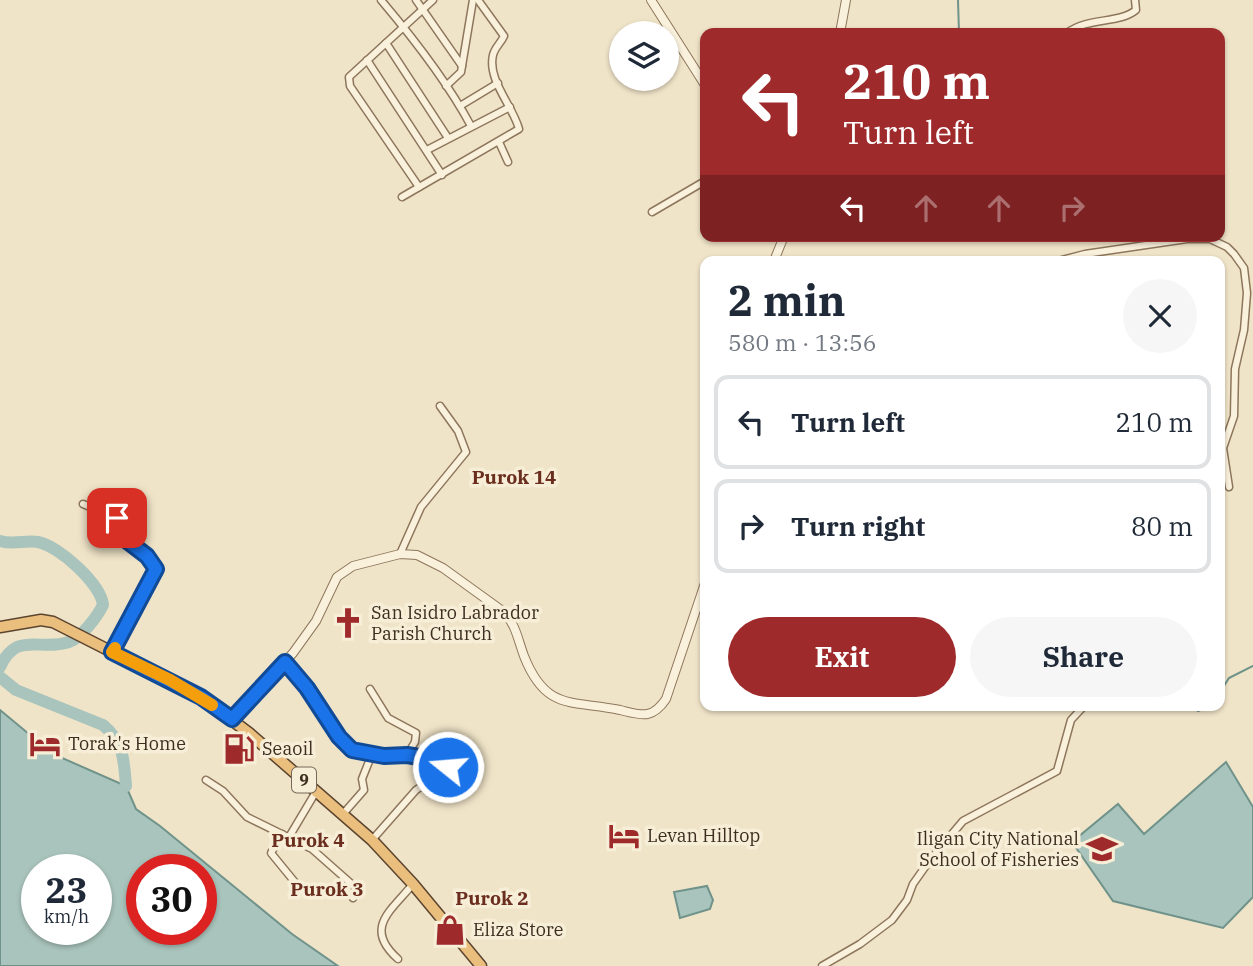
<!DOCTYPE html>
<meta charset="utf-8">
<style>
:root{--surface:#fff;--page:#f6f6f7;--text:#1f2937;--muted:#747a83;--line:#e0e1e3;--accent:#9e2a2b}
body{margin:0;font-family:"IBM Plex Serif",serif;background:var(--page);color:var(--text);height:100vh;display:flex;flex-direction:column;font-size:26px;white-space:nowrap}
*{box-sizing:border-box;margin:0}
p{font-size:23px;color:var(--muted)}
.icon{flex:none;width:38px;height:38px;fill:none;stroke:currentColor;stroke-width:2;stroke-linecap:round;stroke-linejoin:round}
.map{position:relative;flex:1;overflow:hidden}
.sheet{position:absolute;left:700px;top:256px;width:525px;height:455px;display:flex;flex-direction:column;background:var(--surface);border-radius:14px;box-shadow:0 2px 5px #0004}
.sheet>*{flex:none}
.top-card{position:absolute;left:700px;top:28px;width:525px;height:214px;border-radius:14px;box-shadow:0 2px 5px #0004;background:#9e2a2b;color:#fff;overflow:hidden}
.buttons{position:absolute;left:609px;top:21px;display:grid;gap:14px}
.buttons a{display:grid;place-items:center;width:70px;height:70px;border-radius:50%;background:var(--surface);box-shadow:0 2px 5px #0004;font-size:35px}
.speed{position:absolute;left:21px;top:854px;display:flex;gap:14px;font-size:35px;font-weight:700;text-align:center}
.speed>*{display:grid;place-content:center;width:91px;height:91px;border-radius:50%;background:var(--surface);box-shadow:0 2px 5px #0004;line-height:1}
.speed small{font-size:18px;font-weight:400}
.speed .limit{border:10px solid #d22;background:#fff;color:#111}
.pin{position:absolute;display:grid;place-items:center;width:60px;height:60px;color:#fff;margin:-30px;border-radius:14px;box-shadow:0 4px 10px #0006}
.me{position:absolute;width:77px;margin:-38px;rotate:287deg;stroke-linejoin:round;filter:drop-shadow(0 0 5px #0008)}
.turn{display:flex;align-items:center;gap:24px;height:147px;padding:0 28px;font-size:32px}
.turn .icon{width:91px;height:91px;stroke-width:2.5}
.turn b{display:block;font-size:49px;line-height:60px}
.lanes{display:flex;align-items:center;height:66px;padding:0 28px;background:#0003;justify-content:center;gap:35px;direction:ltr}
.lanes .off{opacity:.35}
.round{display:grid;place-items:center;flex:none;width:74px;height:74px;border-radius:37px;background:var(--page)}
.overview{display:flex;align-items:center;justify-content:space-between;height:119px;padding:0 28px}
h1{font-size:42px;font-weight:700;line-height:52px}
.action{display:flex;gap:14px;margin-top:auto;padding:14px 28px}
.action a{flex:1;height:80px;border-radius:42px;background:var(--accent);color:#fff;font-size:28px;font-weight:700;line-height:80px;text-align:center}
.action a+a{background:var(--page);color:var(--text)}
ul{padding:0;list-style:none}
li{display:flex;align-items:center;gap:21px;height:94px;margin:0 14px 10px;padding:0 14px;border:4px solid var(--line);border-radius:14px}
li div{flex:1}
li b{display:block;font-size:26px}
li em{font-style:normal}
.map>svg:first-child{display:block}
.water{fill:#a9c4bc;stroke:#6f938a;stroke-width:2;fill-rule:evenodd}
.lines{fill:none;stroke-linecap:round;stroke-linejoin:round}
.stream{stroke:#6f938a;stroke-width:2}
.river{stroke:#a9c4bc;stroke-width:12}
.minor-casing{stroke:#8d765c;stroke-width:9}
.tertiary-casing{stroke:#8d765c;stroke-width:10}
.trunk-casing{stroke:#5b4430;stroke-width:13}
.minor{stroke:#faf1dc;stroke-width:6}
.tertiary{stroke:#faf1dc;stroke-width:8}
.trunk{stroke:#eabe7c;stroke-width:10}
.route-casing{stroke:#114b97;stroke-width:18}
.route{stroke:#1a73e8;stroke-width:12}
.slow{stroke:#f59e0b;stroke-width:12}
.labels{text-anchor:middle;stroke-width:7;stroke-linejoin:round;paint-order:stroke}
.shield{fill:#f7eed8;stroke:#756857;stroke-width:2}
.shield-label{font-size:16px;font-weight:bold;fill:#3d2e20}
.poi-label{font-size:18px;fill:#3d2e20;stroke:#f7eed8;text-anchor:start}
.neighbourhood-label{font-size:19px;font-weight:bold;fill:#6b2e1e;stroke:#f7eed8}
</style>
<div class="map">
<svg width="1253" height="966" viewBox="0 0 1253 966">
<rect width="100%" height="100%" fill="#f0e4c8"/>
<!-- water -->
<g class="water">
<path d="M0 710 53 754 126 786 136 809 160 826 292 934 338 966H0ZM37 870H96V929H37ZM142 870H201V929H142Z"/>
<path d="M1226 762 1253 807V897L1223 928 1113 901 1072 842 1118 804 1144 834Z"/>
<path d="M707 886 713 900 710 909 680 918 674 892Z"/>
</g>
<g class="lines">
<!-- stream -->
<g class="stream">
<path d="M958 0 959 33"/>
<path d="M1220 692 1229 678 1253 666"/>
<path d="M1192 705 1198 711 1213 705"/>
</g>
<!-- river -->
<g class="river">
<path d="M0 541C12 545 26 540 38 542 59 546 101 584 103 605 97 617 81 638 69 642 40 652 17 630 0 667"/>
<path d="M0 677 16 690 103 725C124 742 124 761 126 786"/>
</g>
<defs>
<g id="minor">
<path d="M381 0C414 39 447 81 471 126"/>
<path d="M416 0 462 66"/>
<path d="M1067 33C1088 17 1119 24 1136 10L1135 0"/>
<path d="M386 43 448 138"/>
<path d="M367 60 442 175"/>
<path d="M446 86 461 72 473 0"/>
<path d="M460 106 498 83"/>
<path d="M499 142 508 162"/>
<path d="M427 150 510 107"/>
<path d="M419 187 350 86 349 77 433 0"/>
<path d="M402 197 519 129C513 106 487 80 493 55 495 47 501 43 504 36L478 0"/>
<path d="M652 212 705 181"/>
<path d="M1058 261 1085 254 1187 239H1210L1227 247 1234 254 1244 268 1247 293 1244 330 1235 369 1234 416 1223 448 1229 487"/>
<path d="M83 504 117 518 119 521V534L147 556 156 569 112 652"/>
<path d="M400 554 421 507 466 452 458 431 440 406"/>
<path d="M285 662 307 688 339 737 353 750 384 756 407 755 449 762"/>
<path d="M370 689 388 718 416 733 415 742 407 755"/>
<path d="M206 780 223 791 247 817 312 849 355 887 356 891 353 898"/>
<path d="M444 781 452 751"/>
<path d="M343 814 364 790 362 779 372 754"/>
<path d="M282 834 271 853 298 886"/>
<path d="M289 837 317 790"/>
<path d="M372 840 416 790 434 778 444 781V789"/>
<path d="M398 959C363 928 391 911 413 884"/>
<path d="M822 966 860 944 892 920 907 900 913 884 930 860 963 821 1057 771 1071 720 1085 705"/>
</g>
<g id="tertiary">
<path d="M651 0 705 85"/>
<path d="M840 33 846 0"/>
<path d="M774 261 784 236"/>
<path d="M232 719 293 653 316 621 337 577 353 566 400 554 417 555 443 568 504 612C516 625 518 640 524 656 546 712 573 700 620 710 641 715 652 720 666 699L705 583"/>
</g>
<path id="trunk" d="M0 627 41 620 53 622 201 697 249 733 372 840 413 884 481 966"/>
</defs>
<!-- minor casing -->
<use href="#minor" class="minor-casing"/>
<!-- tertiary casing -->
<use href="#tertiary" class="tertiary-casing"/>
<!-- trunk casing -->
<use href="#trunk" class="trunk-casing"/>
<!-- minor -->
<use href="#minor" class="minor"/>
<!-- tertiary -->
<use href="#tertiary" class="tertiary"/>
<!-- trunk -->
<use href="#trunk" class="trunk"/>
</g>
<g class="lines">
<defs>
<path id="route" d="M117 518 120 522 117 533 147 556 156 569 112 652 201 697 232 719 285 662 307 688 339 737 352 750 384 756 407 755 449 762 448 767"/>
</defs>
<!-- route casing -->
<use href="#route" class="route-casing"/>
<!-- route -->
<use href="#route" class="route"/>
<!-- slow -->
<path class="slow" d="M115 648 112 652 170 680 212 705"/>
</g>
<!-- icons -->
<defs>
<symbol id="church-bare" viewBox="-9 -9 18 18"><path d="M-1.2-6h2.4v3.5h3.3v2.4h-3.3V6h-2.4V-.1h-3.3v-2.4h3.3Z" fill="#9e2a2b" stroke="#f7eed8" stroke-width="2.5" paint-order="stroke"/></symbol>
<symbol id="hotel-bare" viewBox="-9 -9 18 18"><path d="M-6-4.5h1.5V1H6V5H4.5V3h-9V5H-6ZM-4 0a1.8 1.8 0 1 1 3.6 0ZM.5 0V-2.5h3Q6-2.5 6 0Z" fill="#9e2a2b" stroke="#f7eed8" stroke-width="2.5" paint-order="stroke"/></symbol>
<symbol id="fuel-bare" viewBox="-9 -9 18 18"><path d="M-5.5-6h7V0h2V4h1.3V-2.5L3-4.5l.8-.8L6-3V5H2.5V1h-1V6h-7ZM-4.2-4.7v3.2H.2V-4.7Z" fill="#9e2a2b" stroke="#f7eed8" stroke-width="2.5" paint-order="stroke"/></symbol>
<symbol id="school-bare" viewBox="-9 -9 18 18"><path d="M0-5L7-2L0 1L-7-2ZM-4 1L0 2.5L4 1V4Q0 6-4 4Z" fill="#9e2a2b" stroke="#f7eed8" stroke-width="2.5" paint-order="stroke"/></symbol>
<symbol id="shop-bare" viewBox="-9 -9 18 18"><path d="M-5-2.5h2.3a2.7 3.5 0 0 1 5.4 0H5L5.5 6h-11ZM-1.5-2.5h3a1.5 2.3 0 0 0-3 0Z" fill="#9e2a2b" stroke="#f7eed8" stroke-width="2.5" paint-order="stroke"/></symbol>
</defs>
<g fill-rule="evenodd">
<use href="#church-bare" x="326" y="601" width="44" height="44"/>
<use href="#hotel-bare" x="23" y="722" width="44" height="44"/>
<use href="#fuel-bare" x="217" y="727" width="44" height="44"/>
<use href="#hotel-bare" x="602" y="814" width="44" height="44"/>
<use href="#school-bare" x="1080" y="827" width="44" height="44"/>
<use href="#shop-bare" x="428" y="908" width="44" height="44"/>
</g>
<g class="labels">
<!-- shield labels -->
<rect class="shield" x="292" y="767.5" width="24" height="25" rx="5"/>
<g class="shield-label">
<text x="304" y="786">9</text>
</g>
<!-- poi labels -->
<g class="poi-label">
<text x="371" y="619">San Isidro Labrador<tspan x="371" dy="21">Parish Church</tspan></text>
<text x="68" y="750">Torak's Home</text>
<text x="262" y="755">Seaoil</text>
<text x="647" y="842">Levan Hilltop</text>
<text x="1079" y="845" text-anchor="end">Iligan City National<tspan x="1079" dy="21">School of Fisheries</tspan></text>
<text x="473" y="936">Eliza Store</text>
</g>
<!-- neighbourhood labels -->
<g class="neighbourhood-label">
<text x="514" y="484">Purok 14</text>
<text x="308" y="847">Purok 4</text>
<text x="327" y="896">Purok 3</text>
<text x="492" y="905">Purok 2</text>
</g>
</g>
</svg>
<div class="buttons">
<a><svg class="icon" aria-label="layers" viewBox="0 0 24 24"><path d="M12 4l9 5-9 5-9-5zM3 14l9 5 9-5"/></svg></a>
</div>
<div class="speed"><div>23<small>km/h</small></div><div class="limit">30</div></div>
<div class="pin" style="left:117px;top:518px;background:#d93025"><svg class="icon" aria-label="arrive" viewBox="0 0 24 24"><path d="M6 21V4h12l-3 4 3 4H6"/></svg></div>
<svg class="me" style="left:448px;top:767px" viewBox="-20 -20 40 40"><circle r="17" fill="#1a73e8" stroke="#fff" stroke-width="3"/><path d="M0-11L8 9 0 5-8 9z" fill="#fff"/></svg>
<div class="top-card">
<div class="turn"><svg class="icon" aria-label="left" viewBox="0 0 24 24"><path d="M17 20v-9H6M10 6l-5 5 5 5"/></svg><div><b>210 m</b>Turn left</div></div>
<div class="lanes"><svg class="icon" aria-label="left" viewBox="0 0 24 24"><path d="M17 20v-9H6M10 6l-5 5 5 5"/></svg><svg class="icon off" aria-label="ahead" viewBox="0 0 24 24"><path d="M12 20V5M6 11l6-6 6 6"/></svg><svg class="icon off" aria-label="ahead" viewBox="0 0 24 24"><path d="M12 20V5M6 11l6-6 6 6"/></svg><svg class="icon off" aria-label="right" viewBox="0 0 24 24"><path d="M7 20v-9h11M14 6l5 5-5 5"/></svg></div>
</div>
<section class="sheet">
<div class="overview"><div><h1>2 min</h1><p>580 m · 13:56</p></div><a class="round"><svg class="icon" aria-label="close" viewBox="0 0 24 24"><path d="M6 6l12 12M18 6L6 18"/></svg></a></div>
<ul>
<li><svg class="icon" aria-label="left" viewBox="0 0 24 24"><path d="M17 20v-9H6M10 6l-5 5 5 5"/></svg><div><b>Turn left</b></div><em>210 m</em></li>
<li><svg class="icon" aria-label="right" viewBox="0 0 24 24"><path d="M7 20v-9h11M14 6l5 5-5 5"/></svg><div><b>Turn right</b></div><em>80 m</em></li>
</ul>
<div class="action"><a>Exit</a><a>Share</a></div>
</section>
</div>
